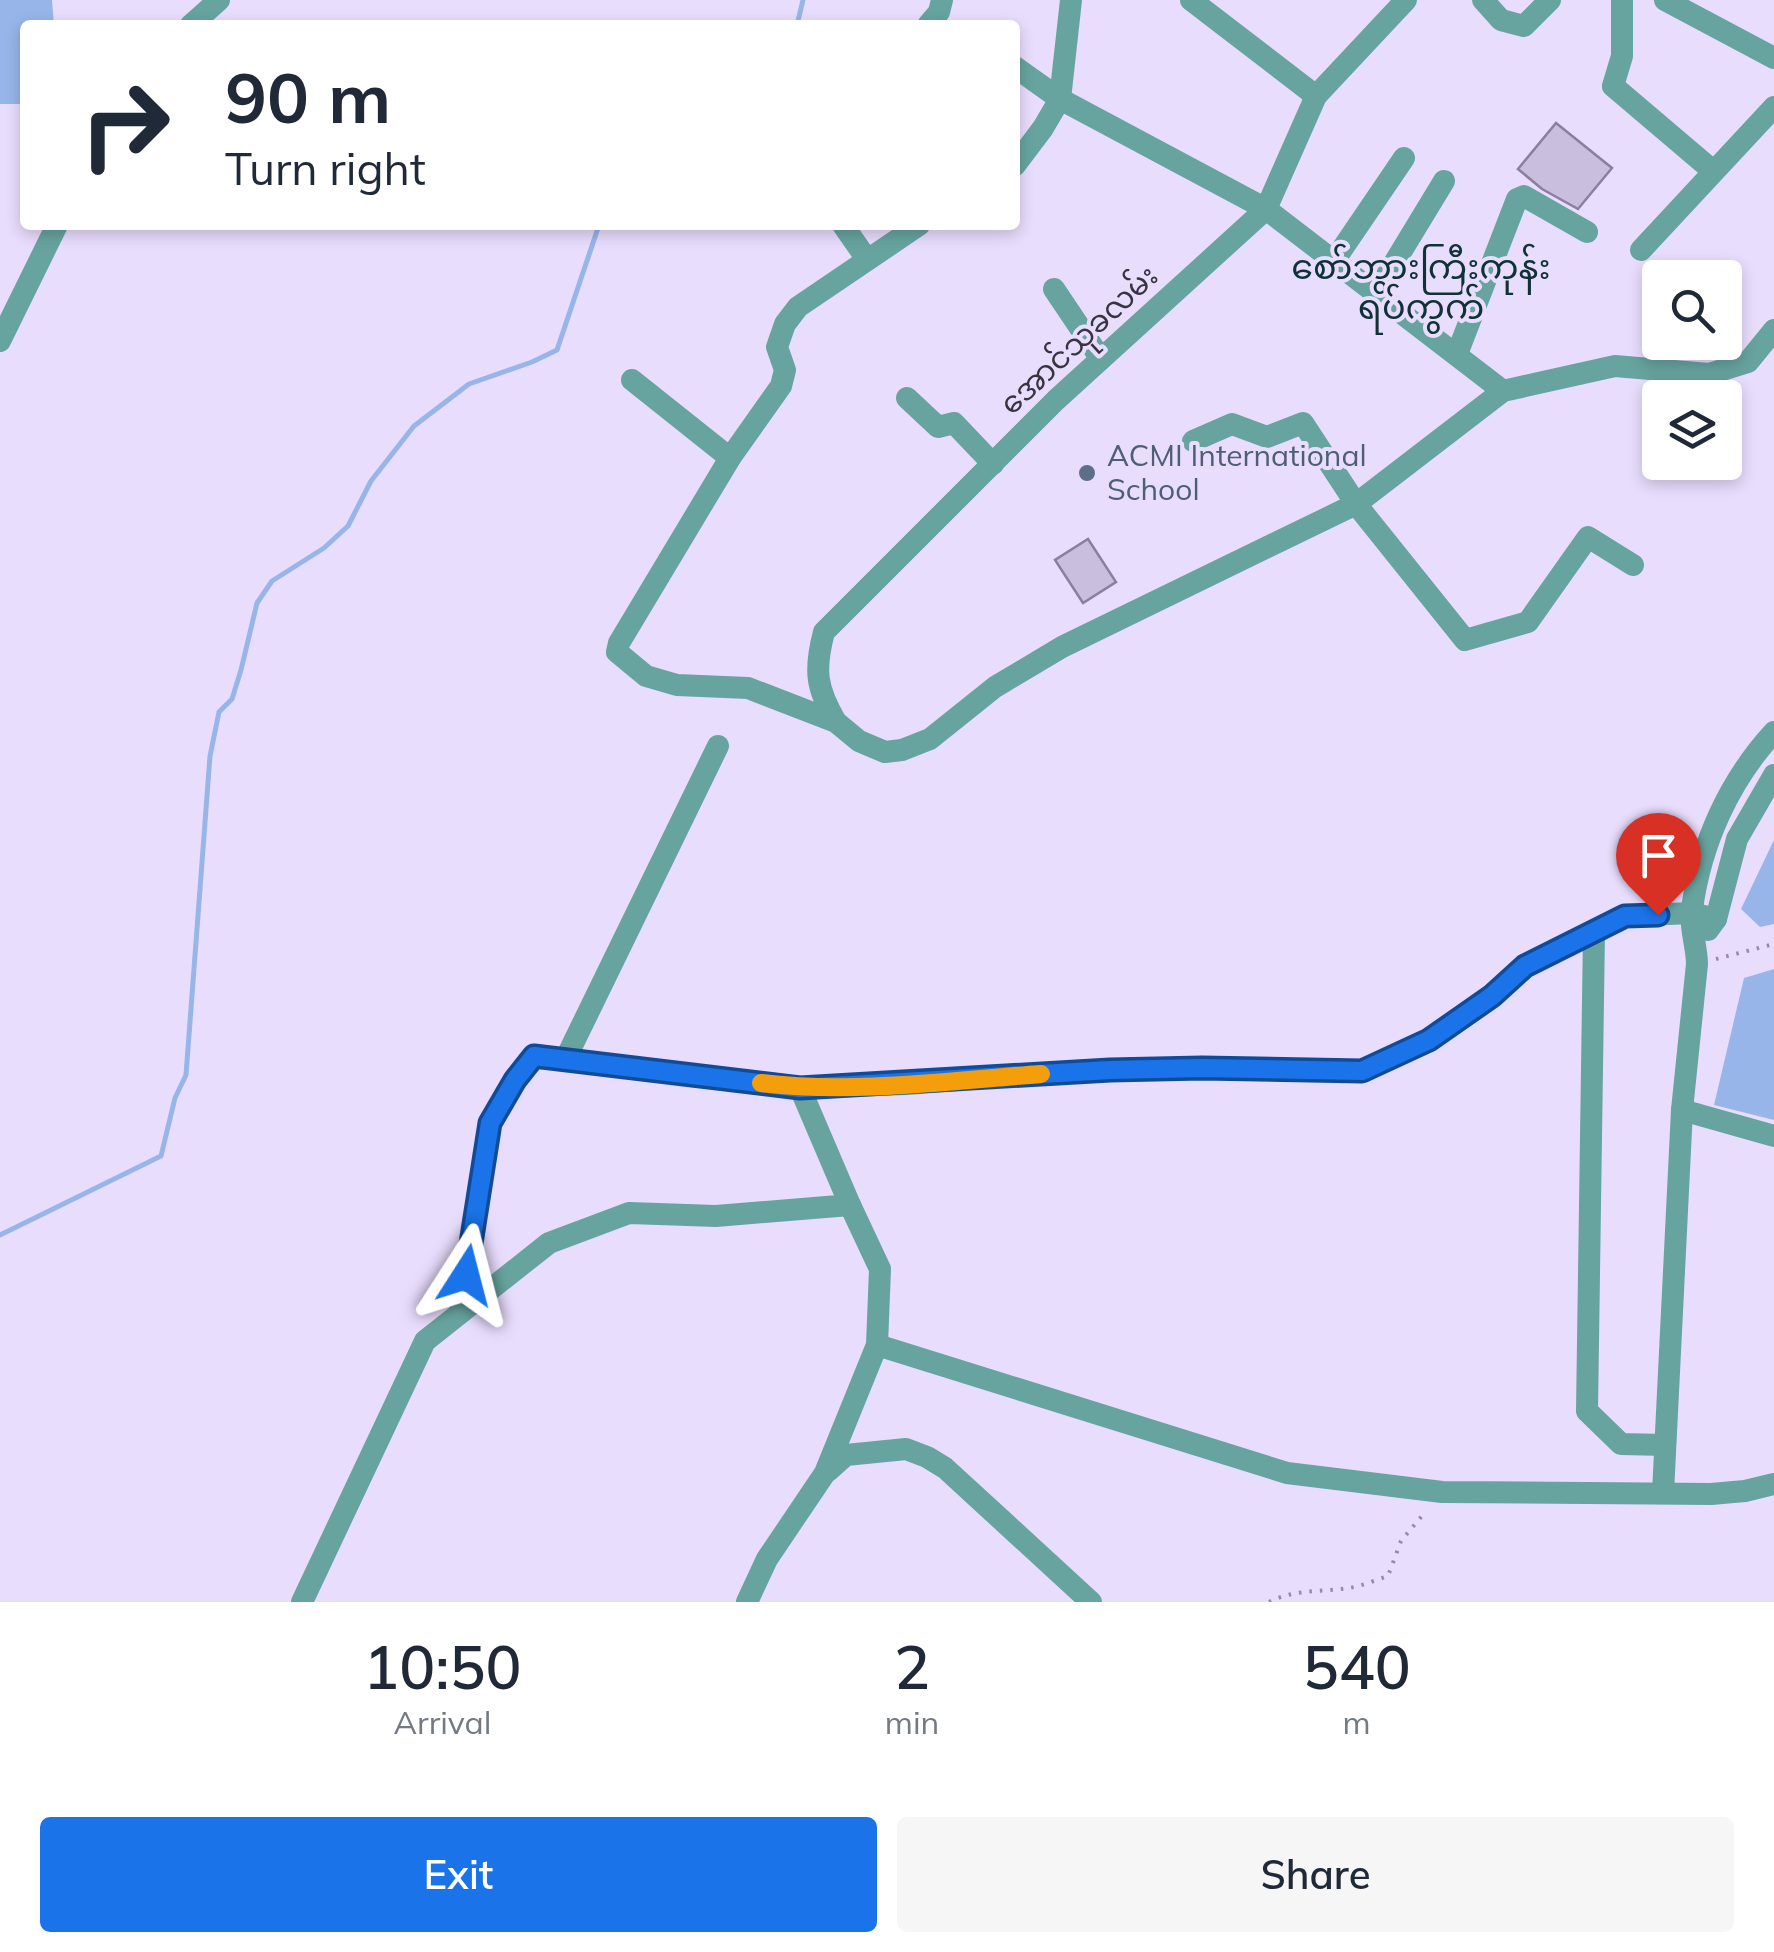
<!DOCTYPE html>
<meta charset="utf-8">
<style>
:root{--surface:#fff;--page:#f6f6f7;--text:#1f2937;--muted:#747a83;--accent:#1a73e8}
body{margin:0;font-family:Mulish,"Noto Sans Myanmar",sans-serif;background:var(--page);color:var(--text);height:100vh;display:flex;flex-direction:column;font-size:38px;white-space:nowrap}
*{box-sizing:border-box;margin:0}
p{font-size:32px;color:var(--muted)}
.icon{flex:none;width:55px;height:55px;fill:none;stroke:currentColor;stroke-width:2;stroke-linecap:round;stroke-linejoin:round}
.map{position:relative;height:1602px;overflow:hidden}
.sheet{display:flex;flex-direction:column;background:var(--surface);flex:1}
.sheet>*{flex:none}
.guide{position:absolute;left:20px;top:20px;width:1000px;height:210px;border-radius:10px;box-shadow:0 5px 15px #0003;background:#fff;color:var(--text);overflow:hidden}
.controls{position:absolute;left:1642px;top:260px;display:grid;gap:20px}
.controls a{display:grid;place-items:center;width:100px;height:100px;border-radius:10px;background:var(--surface);box-shadow:0 5px 15px #0003;font-size:50px}
.pin{position:absolute;display:grid;place-items:center;width:85px;height:85px;color:#fff;margin:-102px -42px;border-radius:50% 50% 50% 0;rotate:-45deg;box-shadow:0 0 10px #0007}
.pin .icon{rotate:45deg}
.me{position:absolute;width:110px;margin:-55px;rotate:9deg;stroke-linejoin:round;filter:drop-shadow(0 0 8px #0008)}
.turn{display:flex;align-items:center;gap:35px;height:210px;padding:0 40px;font-size:45px}
.turn .icon{width:130px;height:130px;stroke-width:2.5}
.turn b{display:block;font-size:70px;line-height:85px}
.eta{display:flex;justify-content:space-evenly;align-items:center;height:170px;text-align:center}
.eta b{font-size:60px;font-weight:600;line-height:70px}
.button{display:flex;gap:20px;margin-top:auto;padding:20px 40px}
.button a{flex:1;height:115px;border-radius:10px;background:var(--accent);color:#fff;font-size:40px;font-weight:600;line-height:115px;text-align:center}
.button a+a{background:var(--page);color:var(--text)}
.map>svg:first-child{display:block}
.water{fill:#98b5e9}
.lines{fill:none;stroke-linecap:round;stroke-linejoin:round}
.stream{stroke:#98b5e9;stroke-width:5}
.building{fill:#c9bedd;stroke:#8a7f9d;stroke-width:2.5}
.path{stroke:#958ca3;stroke-width:4;stroke-dasharray:2.5 8;stroke-linecap:butt}
.minor{stroke:#67a49f;stroke-width:22}
.route-casing{stroke:#114b97;stroke-width:25}
.route{stroke:#1a73e8;stroke-width:18}
.slow{stroke:#f59e0b;stroke-width:18}
.service-dot{fill:#5c6f8a;stroke:#e9ddfe;stroke-width:4}
.labels{text-anchor:middle;stroke-width:8;stroke-linejoin:round;paint-order:stroke}
.street-label{font-size:30px;fill:#383340;stroke:#e9ddfe}
.service-label{font-size:30px;fill:#4e5e75;stroke:#e9ddfe;text-anchor:start}
.quarter-label{font-size:35px;fill:#0f3137;stroke:#e9ddfe}
</style>
<div class="map">
<svg width="1774" height="1602" viewBox="0 0 1774 1602">
<rect width="100%" height="100%" fill="#e9ddfe"/>
<!-- water -->
<g class="water">
<path d="M0 0H52L54 25H25V104H0Z"/>
<path d="M1774 840V924L1760 927 1741 909Z"/>
<path d="M1774 969V1120L1714 1105 1744 978Z"/>
</g>
<g class="lines">
<!-- stream -->
<g class="stream">
<path d="M797 25 803 0"/>
<path d="M0 1235 161 1156 175 1098 186 1075 210 756 219 712 232 699 241 670 257 603 272 581 324 548 348 526 371 481 414 426 469 384 532 362 557 350 599 225"/>
</g>
</g>
<!-- building -->
<g class="building">
<path d="M1556 123 1612 168 1578 209 1542 189 1518 169Z"/>
<path d="M1088 539 1116 582 1083 603 1055 560Z"/>
</g>
<g class="lines">
<!-- path -->
<g class="path">
<path d="M1716 959 1774 944"/>
<path d="M1269 1602C1294 1589 1322 1592 1349 1588 1362 1586 1376 1580 1388 1576L1401 1541 1426 1511"/>
</g>
<!-- minor -->
<g class="minor">
<path d="M1191 0 1316 96"/>
<path d="M1483 0 1501 20 1524 26 1550 0"/>
<path d="M1622 0V56L1613 86 1713 171"/>
<path d="M1665 0 1774 58"/>
<path d="M191 25 219 0"/>
<path d="M928 25 939 12 942 0"/>
<path d="M1015 67 1060 99 1266 209 1503 391"/>
<path d="M1015 165 1043 128 1060 99 1071 0"/>
<path d="M843 225 866 258"/>
<path d="M919 225 798 307 785 324 777 347 785 370 781 386 730 458 619 643 617 652 646 676 677 685 748 688 836 722 859 741 885 752 902 750 930 739 995 687 1062 647 1356 504 1503 391 1615 366 1709 374 1748 362 1774 330"/>
<path d="M1641 250 1774 107"/>
<path d="M1334 261 1404 158"/>
<path d="M1054 289 1101 359"/>
<path d="M1376 293 1444 181"/>
<path d="M0 341 57 225"/>
<path d="M1457 354 1517 199 1524 196 1587 232"/>
<path d="M632 380 730 458"/>
<path d="M907 398 938 427 954 423 993 464"/>
<path d="M1193 441 1232 424 1267 437 1303 423 1356 504 1465 640 1528 622 1588 537 1633 565"/>
<path d="M836 722C816 688 814 670 824 632L1056 400 1266 209 1316 96 1406 0"/>
<path d="M1708 930 1716 919 1737 839 1774 775"/>
<path d="M1594 932 1587 1411 1621 1444 1665 1445"/>
<path d="M565 1060 718 746"/>
<path d="M1682 1110 1774 1136"/>
<path d="M460 1313 490 1123 515 1080 534 1056 800 1088"/>
<path d="M877 1345 1287 1473 1442 1492 1711 1494 1745 1491 1774 1484"/>
<path d="M828 1471 846 1455 906 1449 927 1457 945 1468 1091 1602"/>
<path d="M1663 1493 1682 1110 1697 964C1697 946 1689 926 1692 909 1701 843 1729 781 1774 732"/>
<path d="M302 1602 425 1341 549 1243 629 1213 716 1216 850 1205 800 1088 906 1084 1079 1071 1202 1068 1362 1071 1429 1040 1492 996 1525 966 1625 916 1691 913 1716 919"/>
<path d="M747 1602 767 1559 825 1473 877 1345 880 1269 850 1205"/>
</g>
</g>
<g class="lines">
<defs>
<path id="route" d="M466 1275 490 1123 515 1080 534 1056 800 1088 1110 1070 1202 1068 1362 1071 1429 1040 1492 996 1525 966 1625 916 1658 915"/>
</defs>
<!-- route casing -->
<use href="#route" class="route-casing"/>
<!-- route -->
<use href="#route" class="route"/>
<!-- slow -->
<path class="slow" d="M761 1083C853 1094 949 1081 1041 1074"/>
</g>
<!-- markers -->
<circle class="service-dot" cx="1087" cy="473" r="10"/>
<g class="labels">
<!-- street labels -->
<g class="street-label">
<text transform="translate(1079 340) rotate(-43)" y="10">အောင်သုခလမ်း</text>
</g>
<!-- service labels -->
<g class="service-label">
<text x="1107" y="466">ACMI International<tspan x="1107" dy="34">School</tspan></text>
</g>
<!-- quarter labels -->
<g class="quarter-label">
<text x="1421" y="279">စော်ဘွားကြီးကုန်း<tspan x="1421" dy="40">ရပ်ကွက်</tspan></text>
</g>
</g>
</svg>
<div class="controls">
<a><svg class="icon" aria-label="search" viewBox="0 0 24 24"><circle cx="10" cy="10" r="6"/><path d="M15 15l6 6"/></svg></a>
<a><svg class="icon" aria-label="layers" viewBox="0 0 24 24"><path d="M12 4l9 5-9 5-9-5zM3 14l9 5 9-5"/></svg></a>
</div>
<div class="pin" style="left:1658px;top:915px;background:#d93025"><svg class="icon" aria-label="arrive" viewBox="0 0 24 24"><path d="M6 21V4h12l-3 4 3 4H6"/></svg></div>
<svg class="me" style="left:466px;top:1275px" viewBox="-20 -20 40 40"><path d="M0-17L14 15 0 8-14 15z" fill="#1a73e8" stroke="#fff" stroke-width="4"/></svg>
<div class="guide">
<div class="turn"><svg class="icon" aria-label="right" viewBox="0 0 24 24"><path d="M7 20v-9h11M14 6l5 5-5 5"/></svg><div><b>90 m</b>Turn right</div></div>
</div>
</div>
<section class="sheet">
<div class="eta">
<div><b>10:50</b><p>Arrival</p></div>
<div><b>2</b><p>min</p></div>
<div><b>540</b><p>m</p></div>
</div>
<div class="button"><a>Exit</a><a>Share</a></div>
</section>
